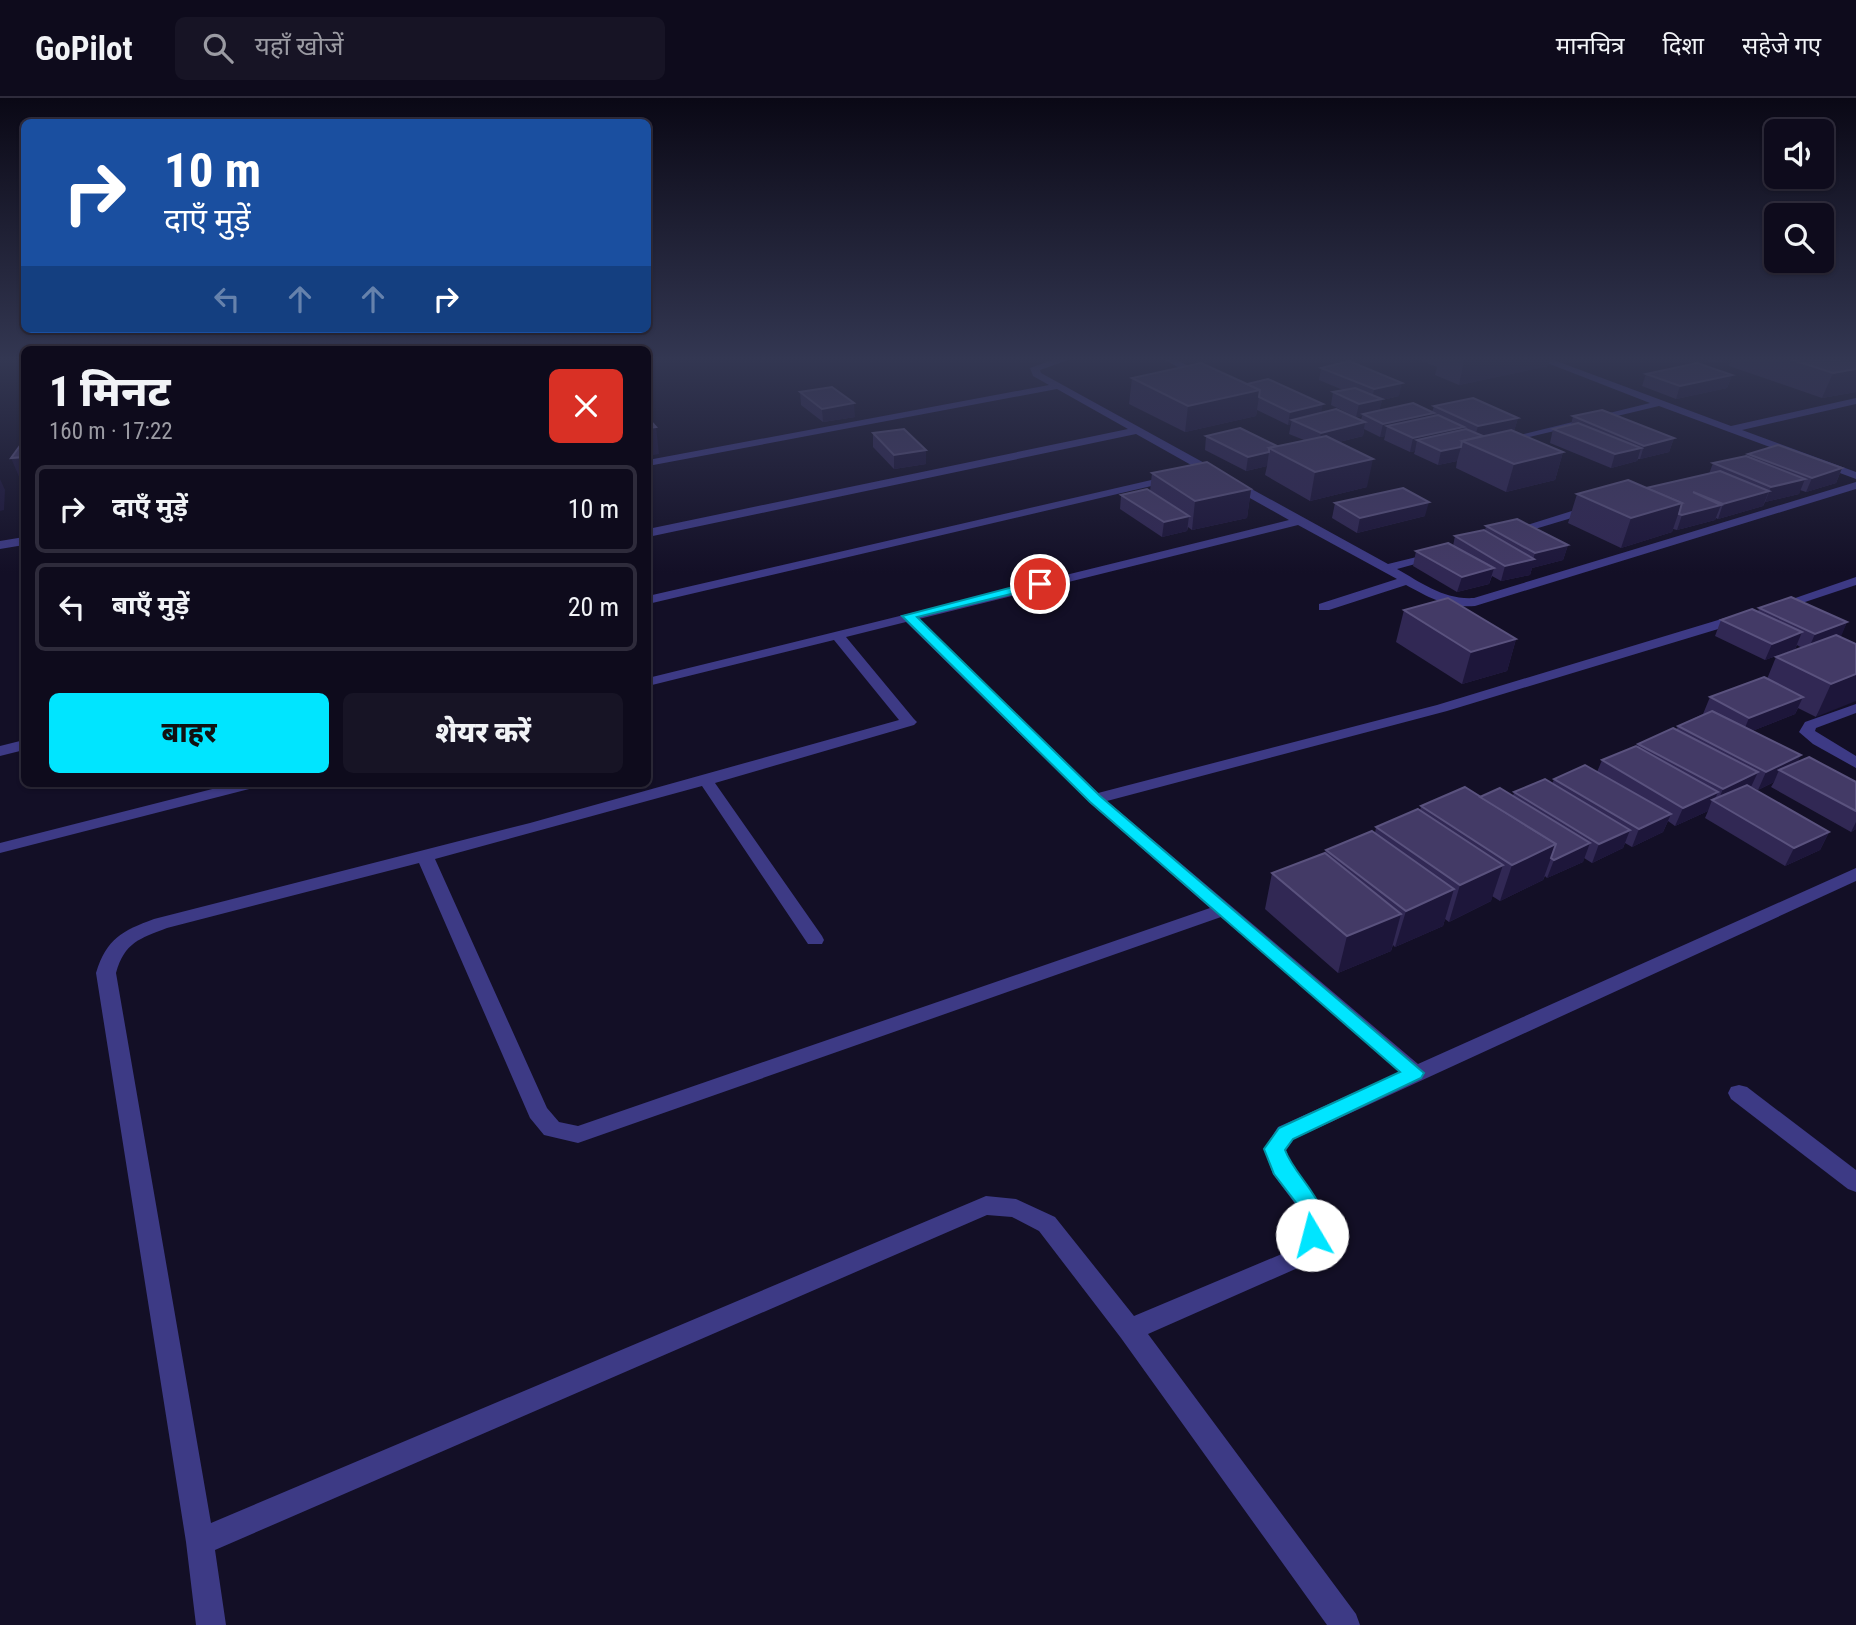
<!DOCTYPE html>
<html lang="hi">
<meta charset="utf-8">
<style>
:root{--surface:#0e0b1c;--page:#171425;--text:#f1f3f6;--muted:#9b9ba3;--line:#2e2b3b;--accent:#00e5ff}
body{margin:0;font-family:"Roboto Condensed","Noto Sans Devanagari",sans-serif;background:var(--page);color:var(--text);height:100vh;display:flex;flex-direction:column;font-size:26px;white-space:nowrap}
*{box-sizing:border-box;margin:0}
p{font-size:23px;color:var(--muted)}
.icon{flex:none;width:38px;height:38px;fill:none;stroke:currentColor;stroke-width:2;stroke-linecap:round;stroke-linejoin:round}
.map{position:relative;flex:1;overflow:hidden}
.sheet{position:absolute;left:21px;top:248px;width:630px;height:441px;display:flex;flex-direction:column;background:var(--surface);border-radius:10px;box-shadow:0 2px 5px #0004,0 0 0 2px var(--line)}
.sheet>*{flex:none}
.hud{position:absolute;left:21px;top:21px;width:630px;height:214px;border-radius:10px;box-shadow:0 2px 5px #0004,0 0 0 2px var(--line);background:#1a4fa0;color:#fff;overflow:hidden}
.tools{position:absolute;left:1764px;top:21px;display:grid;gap:14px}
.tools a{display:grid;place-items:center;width:70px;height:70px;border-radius:10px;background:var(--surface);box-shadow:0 2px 5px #0004,0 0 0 2px var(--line);font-size:35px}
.pin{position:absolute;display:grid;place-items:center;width:60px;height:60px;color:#fff;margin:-30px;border:4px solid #fff;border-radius:50%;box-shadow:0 2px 7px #0007}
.me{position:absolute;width:77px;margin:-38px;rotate:352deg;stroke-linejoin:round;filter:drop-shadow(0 0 5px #0008)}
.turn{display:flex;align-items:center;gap:24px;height:147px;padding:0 28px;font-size:32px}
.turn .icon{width:91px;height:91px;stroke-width:2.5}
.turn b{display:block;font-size:49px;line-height:60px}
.lanes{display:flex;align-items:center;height:66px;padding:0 28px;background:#0003;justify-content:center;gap:35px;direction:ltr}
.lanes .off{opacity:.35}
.round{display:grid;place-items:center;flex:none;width:74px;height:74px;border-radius:10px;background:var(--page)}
.overview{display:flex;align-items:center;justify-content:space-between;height:119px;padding:0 28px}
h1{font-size:42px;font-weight:800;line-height:52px}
.action{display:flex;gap:14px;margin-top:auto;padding:14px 28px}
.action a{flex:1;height:80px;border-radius:10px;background:var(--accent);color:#111;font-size:28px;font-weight:800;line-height:80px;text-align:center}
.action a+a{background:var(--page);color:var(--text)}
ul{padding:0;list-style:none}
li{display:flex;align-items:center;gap:21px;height:88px;margin:0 14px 10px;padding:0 14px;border:4px solid var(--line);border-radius:10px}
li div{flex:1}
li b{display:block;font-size:26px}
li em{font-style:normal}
header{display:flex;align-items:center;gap:42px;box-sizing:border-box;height:98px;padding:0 35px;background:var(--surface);border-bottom:2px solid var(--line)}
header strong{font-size:33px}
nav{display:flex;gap:38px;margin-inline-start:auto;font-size:24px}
.search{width:490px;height:63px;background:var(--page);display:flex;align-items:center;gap:18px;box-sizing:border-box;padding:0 24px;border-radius:10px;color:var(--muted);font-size:26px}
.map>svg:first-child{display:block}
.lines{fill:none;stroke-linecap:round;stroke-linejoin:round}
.street{fill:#3d3a85;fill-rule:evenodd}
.wall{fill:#312854}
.shaded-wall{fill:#1d163a}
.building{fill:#433a66;stroke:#5a527e;stroke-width:2}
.route{fill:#00e5ff;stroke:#0095a6;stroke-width:2}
</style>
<header>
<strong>GoPilot</strong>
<div class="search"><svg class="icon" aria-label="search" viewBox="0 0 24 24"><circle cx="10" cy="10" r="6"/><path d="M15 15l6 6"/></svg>यहाँ खोजें</div>
<nav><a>मानचित्र</a><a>दिशा</a><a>सहेजे गए</a></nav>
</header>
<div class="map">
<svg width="1856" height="1527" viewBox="0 0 1856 1527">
<rect width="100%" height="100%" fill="#130f26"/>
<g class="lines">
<!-- street -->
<g class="street">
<path d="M1055 261H1071L1040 272 1041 275 1388 466 1441 453V459L1397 471C1422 485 1444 502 1474 500L1856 384V391L1475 508C1447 510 1430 500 1406 487L1329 512H1319V506L1397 481 1298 427 919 521 1098 695 1437 607 1738 516 1743 515 1750 519 1748 522 1447 613 1107 703 1418 966 1856 770V783L1294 1041 1286 1052 1291 1066 1323 1109 1324 1137 1320 1144 1300 1169 1148 1236 1356 1516 1360 1527H1327L1121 1240 1039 1133 1012 1119 987 1117 215 1452 226 1527H196L186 1444 96 875C107 840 122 833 154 821L530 725 899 622 834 542 648 588V580L1289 422 1136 336 648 439V431L1128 331 1057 291 648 368V362L1049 287 1033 278 1030 270ZM906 524 1089 704 1210 810 578 1028 559 1024 547 1010 435 761 702 688 808 846H822L824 842 822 838 715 685 914 627 917 624 914 621 846 539ZM419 765 530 1020 544 1037 578 1045 1221 819 1400 974 1278 1029 1264 1051 1273 1076 1299 1111 1300 1134 1284 1155 1134 1218 1055 1119 1016 1101 986 1098 211 1425 116 875C125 844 139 841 167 830Z"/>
<path d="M1164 261H1176L1206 279 1198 281Z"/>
<path d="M1537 261H1551L1731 328 1856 300V306L1742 332 1856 374V381L1659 308 1500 346V342L1650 305Z"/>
<path d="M1173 377 1179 380 1177 382 648 506V498Z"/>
<path d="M1591 407 1597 411 1595 413 1511 438 1505 434Z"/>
<path d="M24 439V447L0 451V443Z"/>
<path d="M1856 479V487L1781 512 1776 513 1769 509Z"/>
<path d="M1856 606V615L1816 630 1815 633 1856 658V670L1813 646 1799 634 1805 624Z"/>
<path d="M24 642V652L0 658V648Z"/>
<path d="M232 686H259L257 689 0 755V745Z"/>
<path d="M1739 987 1747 989 1856 1072V1094L1848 1091 1731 1001 1728 995 1731 989Z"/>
</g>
</g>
<!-- wall -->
<g class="wall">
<path d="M1418 261H1550L1548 268 1459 287 1435 277 1437 269Z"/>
<path d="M1703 261H1730L1714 265Z"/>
<path d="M1732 261H1856V294L1822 300 1729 268Z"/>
<path d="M1321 270 1399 298 1382 302 1379 312 1432 314 1434 308 1518 320 1514 333 1563 354 1555 382 1506 394 1456 370 1457 363 1438 367 1414 356 1415 353 1410 354 1384 342 1385 338 1380 339 1364 331 1363 338 1339 344 1367 389 1310 403 1265 377 1267 368 1246 373 1205 352 1206 338 1277 348 1304 342 1289 336 1291 326 1288 327 1257 312 1256 318 1185 334 1129 306 1132 280 1247 286 1321 315 1361 322 1362 318 1356 319 1331 307 1333 294 1343 292 1319 282Z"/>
<path d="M1646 276 1732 277 1727 290 1676 301 1642 288Z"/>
<path d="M800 294 855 319 823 324 801 307Z"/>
<path d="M1573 318 1674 340 1669 354 1640 361H1638L1637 363 1611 370 1550 345 1553 331 1571 327Z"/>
<path d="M873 335 926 352V366L894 371 873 349Z"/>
<path d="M1748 356 1842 370 1836 385 1806 394 1800 392 1799 396 1765 404 1763 408 1718 421 1716 420 1715 422 1677 432 1673 431 1672 434 1621 450 1568 425 1577 396 1646 390 1709 376 1713 365 1747 358Z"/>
<path d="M1152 375 1251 391 1247 420 1192 432 1188 429 1187 433 1162 439 1120 411 1121 397 1150 393Z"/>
<path d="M1335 405 1425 418 1357 435 1332 420Z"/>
<path d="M1486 428 1568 447 1563 462 1532 470 1530 477 1501 483 1492 478 1489 486 1457 494 1413 468 1416 453 1453 448 1455 438 1485 432Z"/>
<path d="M1759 510 1847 524 1840 539 1856 546 1816 619 1798 610 1795 616 1752 633 1798 664 1856 684V731L1851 734 1771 689 1774 684 1758 692 1752 689 1751 690 1829 734 1820 752 1785 768 1705 720 1708 713 1675 728 1668 723 1663 734 1632 749 1625 745 1623 750 1592 765 1584 760 1583 764 1547 780 1545 778 1543 782 1500 803 1492 798 1491 803 1449 824 1445 821 1443 828 1395 849 1393 847 1391 853 1338 875 1265 811 1272 775 1325 755 1326 752 1375 735 1376 729 1420 713 1421 708 1480 699 1513 698 1514 694 1552 686 1554 681 1597 674 1602 662 1637 648 1638 646 1676 632 1678 628 1703 616 1710 599 1767 581 1776 559 1802 550 1797 547 1795 551 1765 562 1715 538 1721 522 1758 514Z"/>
<path d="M1404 512 1516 541 1507 573 1462 586 1396 544Z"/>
</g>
<!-- shaded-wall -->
<g class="shaded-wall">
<path d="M1462 261H1550L1548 268 1459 287 1464 262Z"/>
<path d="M1716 261H1730L1714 265Z"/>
<path d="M1856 271V294L1822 300 1833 275Z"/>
<path d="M1732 277 1727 290 1676 301 1680 288Z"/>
<path d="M1402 285 1399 298 1382 302 1379 315 1363 316 1362 318 1356 319 1359 306 1372 303 1374 291Z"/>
<path d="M1260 292 1256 318 1185 334 1188 308Z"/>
<path d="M854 305 855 319 823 324 822 311Z"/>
<path d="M1323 306 1320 320 1292 322 1291 326 1288 327 1290 314Z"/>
<path d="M1434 315 1431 328H1387L1385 338 1380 339 1383 326Z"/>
<path d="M1518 320 1514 333 1474 342 1478 328Z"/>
<path d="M1365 324 1363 338 1318 349 1321 335Z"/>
<path d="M656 329 659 356 648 358V330Z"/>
<path d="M1464 329 1461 342H1417L1415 353 1410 354 1413 340Z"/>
<path d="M1674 340 1669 354 1640 361 1644 348Z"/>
<path d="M1461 349 1457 363 1438 367 1441 353Z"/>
<path d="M1641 350 1637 363 1611 370 1615 356Z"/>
<path d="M926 352V366L894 371V357Z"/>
<path d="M1269 354 1267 368 1246 373 1248 359Z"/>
<path d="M1563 354 1555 382 1506 394 1514 366Z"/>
<path d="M24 359V388H23L11 360Z"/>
<path d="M1373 361 1367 389 1310 403 1315 374Z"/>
<path d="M1842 370 1836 385 1806 394 1812 380Z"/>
<path d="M0 381 5 392 4 412 0 413Z"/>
<path d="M1805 381 1799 396 1765 404 1771 389Z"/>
<path d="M1251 391 1247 420 1192 432 1195 403Z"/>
<path d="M1769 393 1763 408 1718 421 1723 406Z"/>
<path d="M1429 404 1425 418 1357 435 1360 420Z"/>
<path d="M1682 405 1672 434 1621 450 1631 420Z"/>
<path d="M1721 407 1715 422 1677 432 1682 417Z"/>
<path d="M1189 418 1187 433 1162 439 1164 424Z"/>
<path d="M1568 447 1563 462 1532 470 1530 477 1501 483 1505 468 1533 462 1535 455Z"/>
<path d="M1494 470 1489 486 1457 494 1462 479Z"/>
<path d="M1847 524 1840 541 1808 552 1815 536Z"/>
<path d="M1802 534 1795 551 1765 562 1772 546Z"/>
<path d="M1516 541 1507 573 1462 586 1471 554Z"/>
<path d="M1856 576V603L1816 619 1831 586Z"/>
<path d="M1803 599 1795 616 1742 637 1749 620Z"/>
<path d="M1801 657 1793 675 1779 672 1774 684 1758 692 1766 674Z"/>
<path d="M1758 674 1750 691 1717 705 1723 691Z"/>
<path d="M1718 694 1714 703 1712 702 1708 713 1675 728 1683 710Z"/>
<path d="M1671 716 1663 734 1632 749 1639 731Z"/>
<path d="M1856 724V731L1851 734Z"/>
<path d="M1630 732 1623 750 1592 765 1599 746Z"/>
<path d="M1829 734 1820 752 1785 768 1794 750Z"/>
<path d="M1590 745 1583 764 1547 780 1554 762Z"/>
<path d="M1556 746 1543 782 1500 803 1512 767Z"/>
<path d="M1503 767 1491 803 1449 824 1460 787Z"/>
<path d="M1454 791 1443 828 1395 849 1406 813Z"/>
<path d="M1401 816 1391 853 1338 875 1347 838Z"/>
</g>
<!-- building -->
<g class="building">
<path d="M1790 261 1841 262 1839 261H1856V271L1833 275Z"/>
<path d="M1349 263 1402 285 1374 291 1321 270Z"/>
<path d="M1201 265 1260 292 1188 308 1132 280Z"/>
<path d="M1697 265 1732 277 1680 288 1646 276Z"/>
<path d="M1268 281 1323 306 1290 314 1259 299 1260 292 1247 286Z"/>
<path d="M832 289 854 305 822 311 800 294Z"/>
<path d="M1355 290 1382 301 1359 306 1333 294Z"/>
<path d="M1473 300 1518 320 1478 328 1434 308Z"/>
<path d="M1413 305 1434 315 1383 326 1363 316Z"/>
<path d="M1336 311 1365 324 1321 335 1292 322Z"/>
<path d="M1602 312 1674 340 1644 348 1573 318Z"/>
<path d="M1438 317 1464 329 1413 340 1387 328Z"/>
<path d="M648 320 656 329 648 330Z"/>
<path d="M1578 325 1641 350 1615 356 1553 331Z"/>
<path d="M1240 330 1277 348 1269 350V354L1248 359 1206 338Z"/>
<path d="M904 331 926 352 894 357 873 335Z"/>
<path d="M1466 331 1483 338 1462 343 1461 349 1441 353 1417 342Z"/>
<path d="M1511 332 1563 354 1514 366 1462 343Z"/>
<path d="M1326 338 1373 361 1315 374 1269 350Z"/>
<path d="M24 342V359L11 360Z"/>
<path d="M1778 347 1842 370 1812 380 1748 356Z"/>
<path d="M1746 358 1805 381 1771 389 1713 365Z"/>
<path d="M1207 364 1251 391 1195 403 1152 375Z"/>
<path d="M1720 373 1769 393 1723 406 1693 394 1721 407 1682 417 1679 416 1682 405 1646 390Z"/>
<path d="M1628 382 1682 405 1631 420 1577 396Z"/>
<path d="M1403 390 1429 404 1360 420 1335 405Z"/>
<path d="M1147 391 1189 418 1164 424 1121 397Z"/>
<path d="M1517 421 1568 447 1535 455 1486 428Z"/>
<path d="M1484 432 1534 461 1505 468 1455 438Z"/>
<path d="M1448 445 1494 470 1462 479 1416 453Z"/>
<path d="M1791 499 1847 524 1815 536 1759 510Z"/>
<path d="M1448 500 1516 541 1471 554 1404 512Z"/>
<path d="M1752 511 1802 534 1772 546 1721 522Z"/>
<path d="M1836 537 1856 546V576L1831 586 1776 559Z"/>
<path d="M1764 579 1803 599 1749 620 1710 599Z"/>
<path d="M1712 613 1801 657 1766 674 1678 628Z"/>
<path d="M1673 630 1758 674 1723 691 1638 646Z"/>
<path d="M1636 648 1718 694 1683 710 1602 662Z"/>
<path d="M1809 659 1856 684V713L1779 672Z"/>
<path d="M1585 667 1671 716 1639 731 1554 681Z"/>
<path d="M1545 681 1630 732 1599 746 1514 694Z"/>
<path d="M1747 687 1829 734 1794 750 1712 702Z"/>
<path d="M1465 689 1556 746 1512 767 1421 708Z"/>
<path d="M1500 690 1590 745 1554 762 1551 760 1556 746 1480 699Z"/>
<path d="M1418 711 1503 767 1460 787 1376 729Z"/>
<path d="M1372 733 1454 791 1406 813 1326 752Z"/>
<path d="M1325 755 1401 816 1347 838 1272 775Z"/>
</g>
<!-- sky -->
<linearGradient id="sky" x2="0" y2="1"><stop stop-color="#0a0815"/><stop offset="0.55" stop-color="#333752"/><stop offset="1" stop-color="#333752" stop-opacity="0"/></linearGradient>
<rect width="1856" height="475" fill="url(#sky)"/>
<!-- route -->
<path class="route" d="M1040 482 1044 483V488L917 519 1100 698 1424 975 1421 980 1293 1041 1285 1052C1296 1082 1337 1108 1320 1143L1312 1146 1304 1143 1301 1137V1111L1274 1076 1264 1051 1279 1030 1400 974 1090 704 902 518Z"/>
</svg>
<div class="tools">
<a><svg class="icon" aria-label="sound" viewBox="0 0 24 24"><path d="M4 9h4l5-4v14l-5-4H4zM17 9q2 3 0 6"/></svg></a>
<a><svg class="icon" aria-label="search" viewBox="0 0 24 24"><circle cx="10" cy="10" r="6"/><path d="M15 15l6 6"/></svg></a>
</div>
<div class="pin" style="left:1040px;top:486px;background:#d93025"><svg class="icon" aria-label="arrive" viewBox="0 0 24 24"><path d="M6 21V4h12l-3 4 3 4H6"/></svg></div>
<svg class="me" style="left:1312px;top:1137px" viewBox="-20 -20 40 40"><circle r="19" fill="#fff"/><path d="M0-13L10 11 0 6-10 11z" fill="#00e5ff"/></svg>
<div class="hud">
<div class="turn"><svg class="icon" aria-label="right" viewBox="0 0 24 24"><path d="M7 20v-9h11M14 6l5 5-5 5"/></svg><div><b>10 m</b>दाएँ मुड़ें</div></div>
<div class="lanes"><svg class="icon off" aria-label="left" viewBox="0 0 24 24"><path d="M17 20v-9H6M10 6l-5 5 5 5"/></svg><svg class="icon off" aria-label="ahead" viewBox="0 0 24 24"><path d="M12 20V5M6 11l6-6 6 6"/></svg><svg class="icon off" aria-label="ahead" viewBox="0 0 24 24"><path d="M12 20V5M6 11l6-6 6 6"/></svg><svg class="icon" aria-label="right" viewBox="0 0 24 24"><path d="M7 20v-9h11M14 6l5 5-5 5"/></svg></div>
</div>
<section class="sheet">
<div class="overview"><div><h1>1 मिनट</h1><p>160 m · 17:22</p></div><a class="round" style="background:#d93025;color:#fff"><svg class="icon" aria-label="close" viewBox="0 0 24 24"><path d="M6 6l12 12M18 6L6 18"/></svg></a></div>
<ul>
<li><svg class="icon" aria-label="right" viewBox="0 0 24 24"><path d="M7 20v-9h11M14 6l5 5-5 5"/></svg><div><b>दाएँ मुड़ें</b></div><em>10 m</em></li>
<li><svg class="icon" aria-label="left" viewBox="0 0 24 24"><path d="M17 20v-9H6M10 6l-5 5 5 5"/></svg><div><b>बाएँ मुड़ें</b></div><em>20 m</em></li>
</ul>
<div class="action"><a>बाहर</a><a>शेयर करें</a></div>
</section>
</div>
